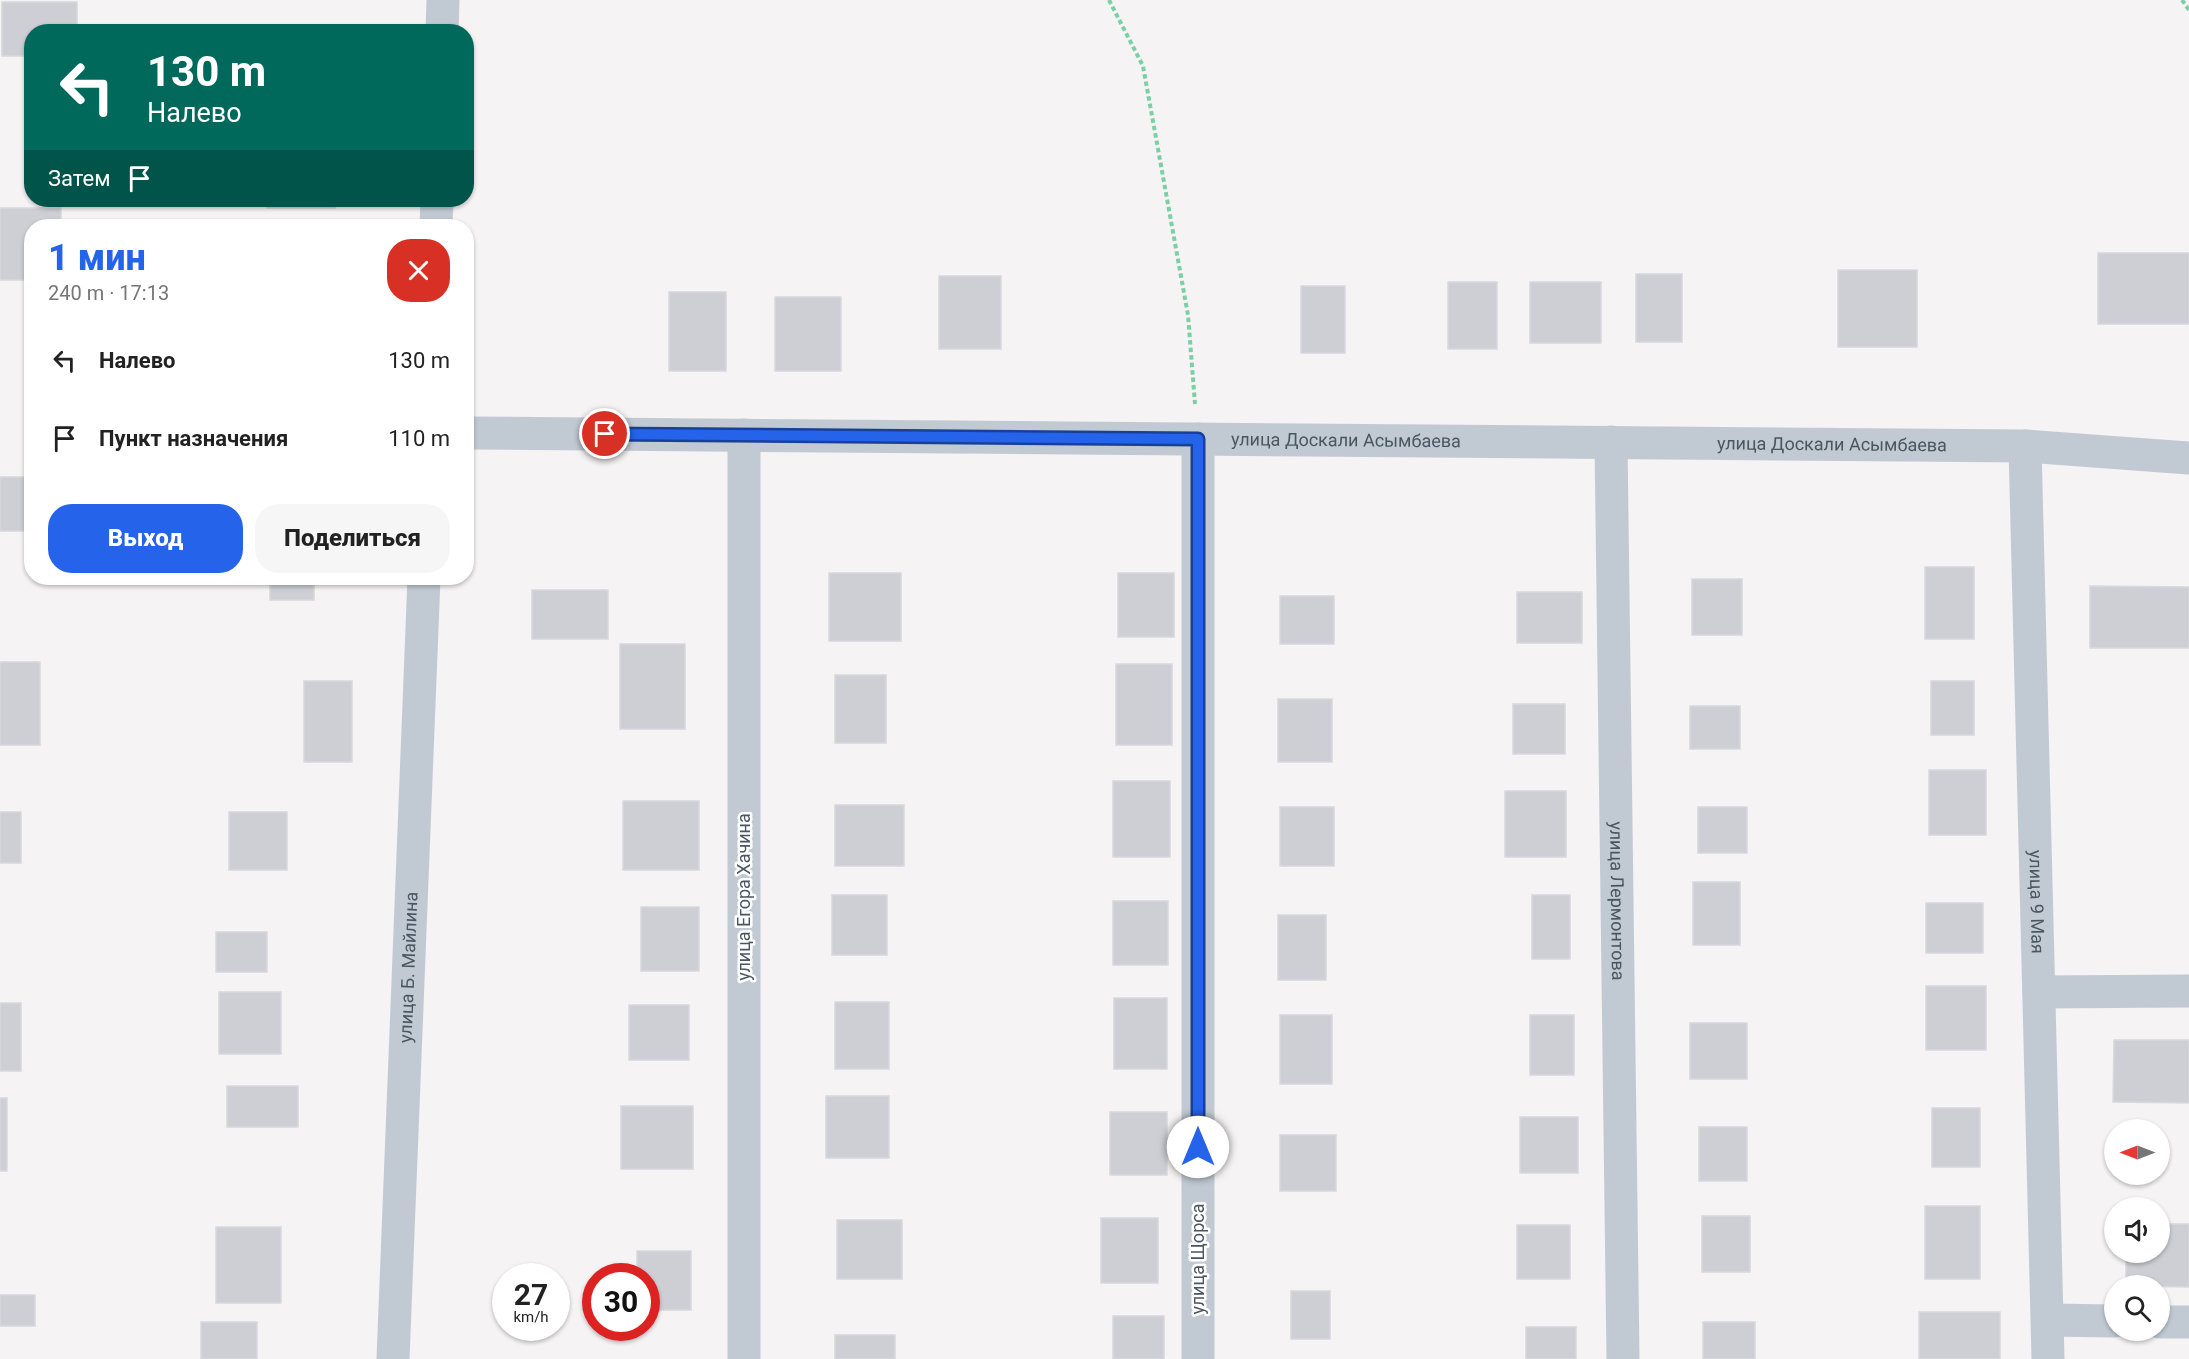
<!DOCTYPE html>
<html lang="ru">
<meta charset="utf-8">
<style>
:root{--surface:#fff;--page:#f6f6f6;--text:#222;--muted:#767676;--accent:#2563eb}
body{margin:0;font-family:Roboto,sans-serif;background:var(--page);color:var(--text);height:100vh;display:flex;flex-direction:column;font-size:22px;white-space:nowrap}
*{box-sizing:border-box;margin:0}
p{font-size:20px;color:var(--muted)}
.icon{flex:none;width:33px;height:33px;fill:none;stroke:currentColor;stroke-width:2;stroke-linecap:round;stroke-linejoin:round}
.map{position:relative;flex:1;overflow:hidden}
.drawer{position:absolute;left:24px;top:219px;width:450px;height:366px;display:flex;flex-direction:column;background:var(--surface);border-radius:24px;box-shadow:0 2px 4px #0004}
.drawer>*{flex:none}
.top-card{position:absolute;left:24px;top:24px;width:450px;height:183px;border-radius:24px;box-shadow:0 2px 4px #0004;background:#00695c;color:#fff;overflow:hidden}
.needle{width:39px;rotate:270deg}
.fabs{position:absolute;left:2104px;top:1119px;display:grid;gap:12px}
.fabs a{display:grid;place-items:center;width:66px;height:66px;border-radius:50%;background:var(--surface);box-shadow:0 2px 4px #0004;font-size:30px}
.speed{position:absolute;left:492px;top:1263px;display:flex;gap:12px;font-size:30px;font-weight:700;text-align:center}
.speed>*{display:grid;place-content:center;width:78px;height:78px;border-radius:50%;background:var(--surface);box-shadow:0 2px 4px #0004;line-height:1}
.speed small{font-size:15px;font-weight:400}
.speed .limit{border:9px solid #d22;background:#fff;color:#111}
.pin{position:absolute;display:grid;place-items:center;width:51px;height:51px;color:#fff;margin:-26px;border:3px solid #fff;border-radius:50%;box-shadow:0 2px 6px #0007}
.me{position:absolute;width:66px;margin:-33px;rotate:0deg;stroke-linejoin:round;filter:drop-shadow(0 0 4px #0008)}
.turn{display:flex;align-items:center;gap:21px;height:126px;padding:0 24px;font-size:27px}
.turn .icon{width:78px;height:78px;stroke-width:2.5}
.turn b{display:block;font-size:42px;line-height:51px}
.then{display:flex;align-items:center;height:57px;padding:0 24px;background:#0003;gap:12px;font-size:22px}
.round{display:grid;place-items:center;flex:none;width:63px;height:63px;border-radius:24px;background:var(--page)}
.overview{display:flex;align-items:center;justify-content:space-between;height:102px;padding:0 24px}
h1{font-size:36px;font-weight:800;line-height:45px;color:var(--accent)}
.action{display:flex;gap:12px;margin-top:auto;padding:12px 24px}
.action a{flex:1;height:69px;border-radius:24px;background:var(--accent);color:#fff;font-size:24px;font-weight:800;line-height:69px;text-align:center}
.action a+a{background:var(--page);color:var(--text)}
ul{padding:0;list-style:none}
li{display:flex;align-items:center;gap:18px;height:78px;padding:0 24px}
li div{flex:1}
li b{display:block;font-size:22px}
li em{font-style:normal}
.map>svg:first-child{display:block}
.building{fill:#cdcfd5;stroke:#d7d9de;stroke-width:1.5}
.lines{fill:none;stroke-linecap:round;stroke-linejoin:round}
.path{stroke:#7ad0a6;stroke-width:4;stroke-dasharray:4.5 3;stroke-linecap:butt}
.minor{stroke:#c1cad2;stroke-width:33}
.route-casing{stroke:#184099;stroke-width:15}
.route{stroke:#2563eb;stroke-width:10}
.labels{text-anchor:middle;stroke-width:5;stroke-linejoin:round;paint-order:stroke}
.street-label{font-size:18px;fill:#4a5661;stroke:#fff}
</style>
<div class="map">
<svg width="2189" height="1359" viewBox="0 0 2189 1359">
<rect width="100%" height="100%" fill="#f5f3f3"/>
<!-- building -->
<g class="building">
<path d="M2 2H77V32H32V56H2Z"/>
<rect x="267" y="200" width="68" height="8"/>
<path d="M0 208H61V226H32V280H0Z"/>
<rect x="2098" y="253" width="91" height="71"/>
<rect x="1838" y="270" width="79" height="77"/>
<rect x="1636" y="274" width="46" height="68"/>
<rect x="939" y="276" width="62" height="73"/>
<rect x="1448" y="282" width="49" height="67"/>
<rect x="1530" y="282" width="71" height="61"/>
<rect x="1301" y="286" width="44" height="67"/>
<rect x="669" y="292" width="57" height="79"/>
<rect x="775" y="297" width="66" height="74"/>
<rect x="0" y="477" width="29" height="54"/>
<rect x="1925" y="567" width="49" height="72"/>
<rect x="829" y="573" width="72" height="68"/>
<rect x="1118" y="573" width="56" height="64"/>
<rect x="270" y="578" width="44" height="22"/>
<rect x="1692" y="579" width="50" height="56"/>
<path d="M2090 586 2189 587V648H2090Z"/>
<rect x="532" y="590" width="76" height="49"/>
<rect x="1517" y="592" width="65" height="51"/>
<rect x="1280" y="596" width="54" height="48"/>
<rect x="620" y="644" width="65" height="85"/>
<rect x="0" y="662" width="40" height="83"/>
<rect x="1116" y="664" width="56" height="81"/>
<rect x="835" y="675" width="51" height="68"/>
<rect x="304" y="681" width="48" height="81"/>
<rect x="1931" y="681" width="43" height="54"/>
<rect x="1278" y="699" width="54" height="63"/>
<rect x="1513" y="704" width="52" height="50"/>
<rect x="1690" y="706" width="50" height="43"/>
<rect x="1929" y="770" width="57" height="65"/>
<rect x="1113" y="781" width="57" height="76"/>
<rect x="1505" y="791" width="61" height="66"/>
<rect x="623" y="801" width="76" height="69"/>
<rect x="835" y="805" width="69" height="61"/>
<rect x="1280" y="807" width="54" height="59"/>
<rect x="1698" y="807" width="49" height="46"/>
<rect x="0" y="812" width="21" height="51"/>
<rect x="229" y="812" width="58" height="58"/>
<rect x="1693" y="882" width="47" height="63"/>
<rect x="832" y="895" width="55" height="60"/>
<rect x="1532" y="895" width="38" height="64"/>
<rect x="1113" y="901" width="55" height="64"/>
<rect x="1926" y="903" width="57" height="50"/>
<rect x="641" y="907" width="58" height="64"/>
<rect x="1278" y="915" width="48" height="65"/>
<rect x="216" y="932" width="51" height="40"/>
<rect x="1926" y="986" width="60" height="64"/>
<rect x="219" y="992" width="62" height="62"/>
<rect x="1114" y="998" width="53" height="71"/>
<rect x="835" y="1002" width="54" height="67"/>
<rect x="0" y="1003" width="21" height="68"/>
<rect x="629" y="1005" width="60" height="55"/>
<rect x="1280" y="1015" width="52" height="69"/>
<rect x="1530" y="1015" width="44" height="60"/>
<rect x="1690" y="1023" width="57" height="56"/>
<path d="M2114 1040H2189V1103L2113 1102Z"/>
<rect x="227" y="1086" width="71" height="41"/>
<rect x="826" y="1096" width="63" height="62"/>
<rect x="0" y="1098" width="7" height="73"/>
<rect x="621" y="1106" width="72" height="63"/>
<rect x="1932" y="1108" width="48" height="59"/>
<rect x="1110" y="1112" width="57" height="63"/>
<rect x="1520" y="1117" width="58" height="56"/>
<rect x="1699" y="1127" width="48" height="54"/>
<rect x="1280" y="1135" width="56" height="56"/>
<rect x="1925" y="1206" width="55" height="73"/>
<rect x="1702" y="1216" width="48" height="56"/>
<rect x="1101" y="1218" width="57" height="65"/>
<rect x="837" y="1220" width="65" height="59"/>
<path d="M2160 1224H2189V1287L2126 1286V1252H2160Z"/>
<rect x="1517" y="1225" width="53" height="54"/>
<rect x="216" y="1227" width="65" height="76"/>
<path d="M637 1251H691V1310H646V1276H637Z"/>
<rect x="1291" y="1291" width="39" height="48"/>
<rect x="0" y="1295" width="35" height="31"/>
<rect x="1919" y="1312" width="81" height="47"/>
<rect x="1113" y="1316" width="51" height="43"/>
<rect x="201" y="1322" width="56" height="37"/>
<rect x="1703" y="1322" width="52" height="37"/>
<rect x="1526" y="1327" width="50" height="32"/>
<rect x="835" y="1335" width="60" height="24"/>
</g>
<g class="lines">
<!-- path -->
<g class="path">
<path d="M1109 0 1143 66 1188 315 1195 404"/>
<path d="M2182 0 2189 10"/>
</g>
<!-- minor -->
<g class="minor">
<path d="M442 32 443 0"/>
<path d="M436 226 437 200"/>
<path id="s1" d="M466 433 2025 446 2189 458"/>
<path d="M744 435V1359"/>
<path d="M1198 439V1359"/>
<path id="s2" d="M1611 442 1623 1359"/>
<path id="s3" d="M2025 446 2048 1359"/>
<path d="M2039 992 2189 991"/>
<path d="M2048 1320 2115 1321"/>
<path d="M2160 1322H2189"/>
<path id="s4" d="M393 1359 424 578"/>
</g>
</g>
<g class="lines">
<defs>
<path id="route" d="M605 434 1198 439V1147"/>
</defs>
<!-- route casing -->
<use href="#route" class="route-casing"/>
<!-- route -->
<use href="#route" class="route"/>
</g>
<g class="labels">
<!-- street labels -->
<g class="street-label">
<text dy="6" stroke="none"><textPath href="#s1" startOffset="880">улица Доскали Асымбаева</textPath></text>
<text dy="6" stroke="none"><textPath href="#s1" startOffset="1366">улица Доскали Асымбаева</textPath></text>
<text transform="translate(744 897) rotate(-90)" y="6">улица Егора Хачина</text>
<text dy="6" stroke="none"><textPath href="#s2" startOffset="459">улица Лермонтова</textPath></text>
<text dy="6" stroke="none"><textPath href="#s3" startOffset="456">улица 9 Мая</textPath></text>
<text dy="6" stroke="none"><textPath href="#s4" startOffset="392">улица Б. Майлина</textPath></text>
<text transform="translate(1198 1259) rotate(-90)" y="6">улица Щорса</text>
</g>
</g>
</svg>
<div class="fabs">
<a><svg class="needle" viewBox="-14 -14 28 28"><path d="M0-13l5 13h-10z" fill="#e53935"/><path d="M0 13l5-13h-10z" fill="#767676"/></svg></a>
<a><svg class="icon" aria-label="sound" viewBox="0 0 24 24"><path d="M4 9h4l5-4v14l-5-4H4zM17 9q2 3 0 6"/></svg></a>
<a><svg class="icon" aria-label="search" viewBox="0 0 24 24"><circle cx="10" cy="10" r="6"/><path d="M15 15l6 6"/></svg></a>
</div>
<div class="speed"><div>27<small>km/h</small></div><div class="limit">30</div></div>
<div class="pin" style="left:605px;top:434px;background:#d93025"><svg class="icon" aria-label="arrive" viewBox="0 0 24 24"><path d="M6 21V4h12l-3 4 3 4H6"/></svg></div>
<svg class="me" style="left:1198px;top:1147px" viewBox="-20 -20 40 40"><circle r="19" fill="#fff"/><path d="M0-13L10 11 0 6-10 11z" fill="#2563eb"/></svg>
<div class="top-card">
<div class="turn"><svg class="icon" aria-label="left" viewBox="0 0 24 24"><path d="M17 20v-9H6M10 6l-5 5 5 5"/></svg><div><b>130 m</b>Налево</div></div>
<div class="then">Затем<svg class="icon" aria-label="arrive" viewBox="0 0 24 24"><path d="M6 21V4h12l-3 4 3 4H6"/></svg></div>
</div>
<section class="drawer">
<div class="overview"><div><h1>1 мин</h1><p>240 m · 17:13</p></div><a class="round" style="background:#d93025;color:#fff"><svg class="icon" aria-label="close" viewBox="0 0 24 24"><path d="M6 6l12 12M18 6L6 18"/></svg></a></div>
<ul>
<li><svg class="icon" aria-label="left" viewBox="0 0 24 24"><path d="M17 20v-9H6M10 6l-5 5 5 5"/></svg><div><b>Налево</b></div><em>130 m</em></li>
<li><svg class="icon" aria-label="arrive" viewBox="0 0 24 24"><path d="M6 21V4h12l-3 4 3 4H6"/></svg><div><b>Пункт назначения</b></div><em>110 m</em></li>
</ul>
<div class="action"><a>Выход</a><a>Поделиться</a></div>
</section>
</div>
